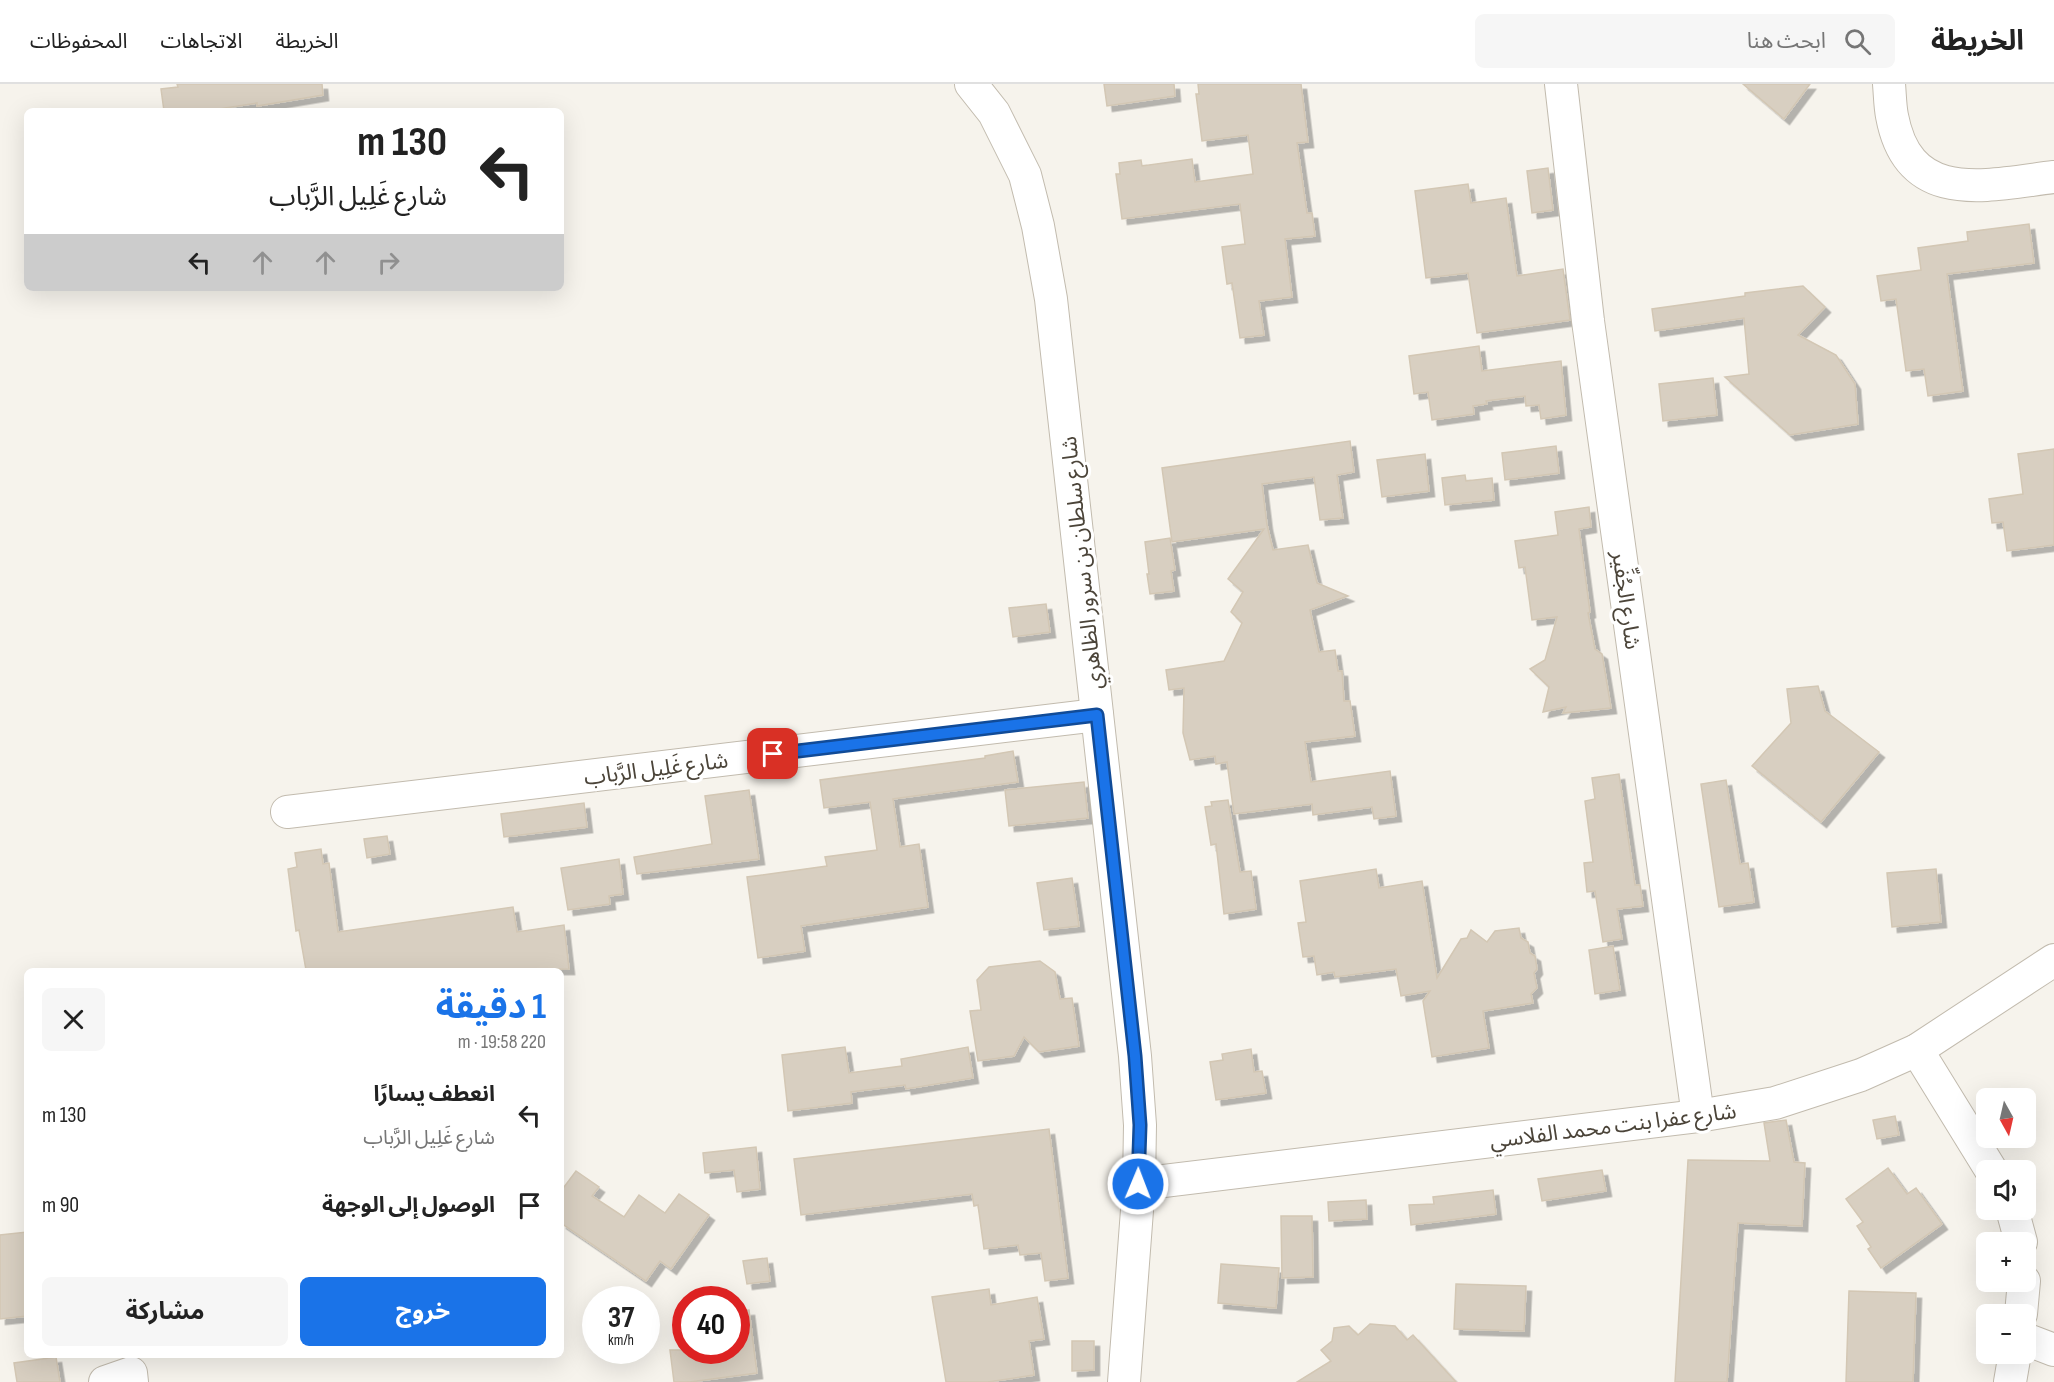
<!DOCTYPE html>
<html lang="ar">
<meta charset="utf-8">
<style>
:root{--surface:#fff;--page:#f6f6f6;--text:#222;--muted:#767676;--line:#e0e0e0;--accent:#1a73e8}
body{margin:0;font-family:"Sofia Sans Condensed","Noto Sans Arabic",sans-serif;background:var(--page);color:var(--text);direction:rtl;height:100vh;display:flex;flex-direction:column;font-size:22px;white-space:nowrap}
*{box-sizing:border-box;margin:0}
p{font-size:20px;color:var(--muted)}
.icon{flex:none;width:33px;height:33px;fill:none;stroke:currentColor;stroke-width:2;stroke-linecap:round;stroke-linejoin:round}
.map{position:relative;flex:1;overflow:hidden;direction:ltr}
.panel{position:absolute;left:24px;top:884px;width:540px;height:390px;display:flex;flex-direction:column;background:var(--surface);border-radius:9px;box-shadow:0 6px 24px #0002;direction:rtl}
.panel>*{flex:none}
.banner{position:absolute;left:24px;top:24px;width:540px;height:183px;border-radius:9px;box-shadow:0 6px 24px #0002;direction:rtl;background:#fff;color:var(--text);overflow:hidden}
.needle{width:39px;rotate:172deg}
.controls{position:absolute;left:1976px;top:1004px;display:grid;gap:12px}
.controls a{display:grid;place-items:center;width:60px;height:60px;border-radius:9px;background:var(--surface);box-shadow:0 6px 24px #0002;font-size:30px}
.speed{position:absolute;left:582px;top:1202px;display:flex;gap:12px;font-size:30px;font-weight:700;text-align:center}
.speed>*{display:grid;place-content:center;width:78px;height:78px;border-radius:50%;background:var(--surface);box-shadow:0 6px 24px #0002;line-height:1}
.speed small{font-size:15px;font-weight:400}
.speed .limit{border:9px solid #d22;background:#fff;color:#111}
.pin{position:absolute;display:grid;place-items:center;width:51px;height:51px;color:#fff;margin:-26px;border-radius:12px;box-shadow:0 3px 9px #0006}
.me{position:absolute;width:66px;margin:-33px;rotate:1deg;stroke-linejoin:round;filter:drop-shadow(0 0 4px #0008)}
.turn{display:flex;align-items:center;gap:21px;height:126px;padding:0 18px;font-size:27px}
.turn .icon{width:78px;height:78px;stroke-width:2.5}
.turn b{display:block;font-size:42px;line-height:51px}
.lanes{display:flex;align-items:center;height:57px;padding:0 18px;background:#0003;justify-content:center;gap:30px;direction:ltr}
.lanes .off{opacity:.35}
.round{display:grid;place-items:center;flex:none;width:63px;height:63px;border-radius:9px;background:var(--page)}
.head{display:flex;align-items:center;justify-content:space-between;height:102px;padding:0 18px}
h1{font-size:36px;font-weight:700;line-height:45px;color:var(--accent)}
.button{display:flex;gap:12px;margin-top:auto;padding:12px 18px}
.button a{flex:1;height:69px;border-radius:9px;background:var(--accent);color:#fff;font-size:24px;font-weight:700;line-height:69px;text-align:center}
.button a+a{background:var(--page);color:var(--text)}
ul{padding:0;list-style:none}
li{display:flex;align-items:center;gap:18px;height:90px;padding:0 18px}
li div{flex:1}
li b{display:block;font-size:22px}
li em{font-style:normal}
header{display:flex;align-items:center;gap:36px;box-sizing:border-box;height:84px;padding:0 30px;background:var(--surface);border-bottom:2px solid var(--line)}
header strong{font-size:28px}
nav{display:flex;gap:33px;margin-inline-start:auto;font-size:21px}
.search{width:420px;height:54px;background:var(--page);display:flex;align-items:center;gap:15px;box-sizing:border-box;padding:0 21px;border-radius:9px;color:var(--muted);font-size:22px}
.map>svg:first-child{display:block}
.building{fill:#d8cfc1;stroke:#d3c7b4;stroke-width:1.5;filter:url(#shadow)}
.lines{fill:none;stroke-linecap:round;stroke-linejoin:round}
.minor-casing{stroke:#c2bbae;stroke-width:34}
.minor{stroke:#fff;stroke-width:32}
.route-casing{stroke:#114b97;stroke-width:15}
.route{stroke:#1a73e8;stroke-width:10}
.labels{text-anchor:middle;stroke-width:6;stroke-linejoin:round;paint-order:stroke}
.street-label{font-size:22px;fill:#4b4439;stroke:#fff}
</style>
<header>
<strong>الخريطة</strong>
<div class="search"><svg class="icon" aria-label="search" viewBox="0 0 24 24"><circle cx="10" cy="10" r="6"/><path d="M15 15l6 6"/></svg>ابحث هنا</div>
<nav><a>الخريطة</a><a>الاتجاهات</a><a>المحفوظات</a></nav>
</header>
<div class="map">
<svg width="2054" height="1298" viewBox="0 0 2054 1298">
<defs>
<filter id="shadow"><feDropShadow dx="5.5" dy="5.5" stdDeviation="0" flood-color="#0004"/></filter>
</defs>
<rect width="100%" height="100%" fill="#f6f3ec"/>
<!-- building -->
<g class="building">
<path d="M177 0H322L323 11 257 22V19L206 27H164L161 5 178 3Z"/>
<path d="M1104 0H1174L1175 12 1107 22Z"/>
<path d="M1198 0H1301L1308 58 1297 59 1307 129H1312L1315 152 1285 155 1292 213 1259 217 1264 251 1240 254 1232 199 1227 200 1222 163 1245 160 1240 120 1122 135 1116 90H1120L1119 79 1141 76 1142 82 1192 75 1195 98 1253 90 1248 51 1202 57 1196 10H1199Z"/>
<path d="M1743 0H1810L1784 35Z"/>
<path d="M1548 84 1553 126 1532 129 1527 87Z"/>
<path d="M1468 100 1471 119 1506 114 1517 192 1563 185 1570 236 1477 249 1468 189 1426 194 1415 107Z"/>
<path d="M2029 140 2034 179 1947 190 1963 307 1928 312 1924 285 1906 287 1896 215 1881 217 1877 192 1921 186 1918 164 1968 157 1967 148Z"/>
<path d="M1803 202 1825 223 1798 251 1836 271 1855 300 1858 340 1790 351 1725 293 1749 290 1744 234 1655 247 1652 225 1745 212V209Z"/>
<path d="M1479 262 1482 287 1561 277 1566 331 1541 335 1539 321 1526 322 1525 312 1486 317 1487 320 1473 322 1474 330 1432 336 1428 308 1414 310 1409 272Z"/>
<path d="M1713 294 1717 331 1663 337 1659 300Z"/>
<path d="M1350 357 1354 388 1337 391 1343 434 1320 436 1314 393 1262 400 1267 441 1273 466 1308 461 1317 499 1348 512 1310 526 1319 568 1335 566 1338 587H1342L1344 617H1350L1355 652 1305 658 1311 698 1390 687 1396 732 1374 735 1372 723 1313 731 1312 720 1234 730 1227 678 1216 680 1215 672 1190 676 1183 649 1184 604 1169 606 1166 586 1224 577 1242 539 1231 528 1243 508 1228 495 1264 445 1172 458 1162 384Z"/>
<path d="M1556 362 1559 389 1505 396 1502 369Z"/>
<path d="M2054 365V461L2007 467 2003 438 1992 439 1989 415 2023 410 2018 370Z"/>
<path d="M1425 370 1429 407 1382 413 1377 376Z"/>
<path d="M1465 391 1466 397 1492 394 1494 416 1445 421 1442 394Z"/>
<path d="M1589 423 1591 443 1579 445 1590 528 1588 529 1595 565 1602 570 1611 624 1563 629 1566 623 1543 628 1549 603 1530 585 1545 576 1557 533 1532 536 1525 483 1519 484 1515 457 1558 451 1555 428Z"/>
<path d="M1170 454 1175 486 1171 487 1174 507 1150 510 1147 490H1149L1145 458Z"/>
<path d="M1046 520 1050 548 1013 553 1009 524Z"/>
<path d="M1818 602 1825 627 1879 668 1821 738 1752 682 1791 639 1787 605Z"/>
<path d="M1013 667 1018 698 893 715 900 763 919 760 928 823 801 842 805 867 758 874 747 793 827 782 825 773 877 766 870 718 824 724 820 696 985 674V672Z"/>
<path d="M1619 690 1635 801H1640L1643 822 1617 825 1622 855 1603 858 1595 807 1587 808 1584 779 1593 778 1585 717 1595 715 1592 694Z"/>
<path d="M1726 696 1740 780 1748 779 1754 818 1719 823 1701 700Z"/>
<path d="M1084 698 1088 734 1009 742 1005 706Z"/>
<path d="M749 706 759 775 637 790 634 773 712 760 705 712Z"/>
<path d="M1228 716 1240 788 1251 787 1256 825 1224 830 1216 760 1211 761 1205 723 1212 722 1211 718Z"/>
<path d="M584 719 587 743 504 753 501 730Z"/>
<path d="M387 752 390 770 367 774 364 755Z"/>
<path d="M321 765 323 780 329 779 338 848 513 823 517 848 564 841 569 885 306 886 299 846 296 847 288 785 297 783 295 769Z"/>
<path d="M619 775 623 810 609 812 610 820 568 826 561 784Z"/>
<path d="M1376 785 1379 804 1422 797 1437 894 1461 855 1467 854 1471 846 1487 858 1495 847 1519 844 1521 854 1528 858 1530 869 1535 872 1537 885 1534 889 1537 904 1531 910 1533 919 1483 927 1489 964 1432 973 1423 917 1430 907 1401 912 1396 885 1335 893 1334 888 1317 891 1314 872 1303 873 1298 839 1306 838 1300 797Z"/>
<path d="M1936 785 1941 838 1892 843 1887 789Z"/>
<path d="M1072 794 1079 842 1044 846 1037 799Z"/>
<path d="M1613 862 1620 906 1595 910 1589 866Z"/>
<path d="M1040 877 1055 888 1060 915 1072 914 1079 962 1039 968 1024 953 1014 972 978 977 970 927 981 926 977 896 989 883Z"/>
<path d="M845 963 849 989 902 982 901 975 968 963 973 994 906 1005 905 1001 851 1008 852 1019 788 1027 782 971Z"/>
<path d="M1251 965 1254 988 1262 987 1266 1009 1216 1016 1210 978 1223 976 1222 970Z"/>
<path d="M1895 1032 1899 1051 1877 1055 1873 1036Z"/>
<path d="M1786 1036 1794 1078 1805 1079 1802 1142 1738 1139 1727 1298H1675L1688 1076 1770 1077 1764 1039Z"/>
<path d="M1049 1045 1068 1194 1045 1197 1041 1169 1020 1171 1018 1161 984 1165 978 1121 974 1122 972 1110 801 1131 794 1075Z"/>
<path d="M756 1063 760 1105 737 1108 734 1086 705 1089 703 1069Z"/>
<path d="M1888 1084 1907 1110 1916 1104 1942 1140 1881 1184 1868 1165 1871 1163 1857 1142 1863 1138 1846 1115Z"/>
<path d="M1602 1086 1606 1107 1542 1117 1538 1095Z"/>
<path d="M576 1087 599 1103 592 1112 624 1133 639 1111 665 1129 679 1110 709 1131 671 1185 660 1177 646 1197 561 1139V1107Z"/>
<path d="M1493 1106 1496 1130 1411 1141 1409 1121 1434 1120 1433 1113Z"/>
<path d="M1366 1116 1367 1135 1329 1137 1328 1118Z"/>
<path d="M1281 1132H1312L1313 1193 1282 1194Z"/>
<path d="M27 1148V1232L0 1235V1151Z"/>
<path d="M767 1174 770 1197 747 1200 743 1177Z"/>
<path d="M1221 1180 1279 1184 1276 1224 1218 1219Z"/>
<path d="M1456 1200 1526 1202 1524 1247 1454 1245Z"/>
<path d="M989 1205 991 1221 1037 1213 1044 1255 1029 1257 1034 1291 988 1298H946L932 1213Z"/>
<path d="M1849 1207 1916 1209 1913 1298H1846Z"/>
<path d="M749 1226 757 1289 690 1298H674L670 1266H736V1227Z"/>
<path d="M1370 1240 1395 1242 1407 1256 1413 1251 1456 1298H1297L1331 1277 1321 1266 1332 1257 1334 1244 1349 1242 1358 1251Z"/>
<path d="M1072 1257H1094V1286L1072 1287Z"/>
<path d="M56 1273 60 1298H17L14 1279Z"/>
</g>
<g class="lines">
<defs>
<g id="minor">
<path d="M971 0 994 29 1025 91 1038 142 1051 215 1135 972 1140 1041 1139 1100 1124 1298"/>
<path d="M1561 0 1588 237 1698 1032"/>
<path d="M1889 0C1890 11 1890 22 1892 32 1909 123 1987 101 2054 93"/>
<path d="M287 728 1097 631"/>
<path d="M1917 966 1991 1086"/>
<path d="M1139 1100 1698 1032 1775 1019 1861 991 1917 966 2054 876"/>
<path d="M2012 1125 2021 1158"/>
<path d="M2021 1230 2024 1197"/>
<path d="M2025 1255 2054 1266"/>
<path d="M105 1298 131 1289 132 1298"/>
<path d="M2010 1298 2015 1269"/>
</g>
</defs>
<!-- minor casing -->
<use href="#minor" class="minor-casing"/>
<!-- minor -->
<use href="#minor" class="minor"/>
</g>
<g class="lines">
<defs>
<path id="route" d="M773 670 1097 631 1135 972 1140 1041 1138 1100"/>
</defs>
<!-- route casing -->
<use href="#route" class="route-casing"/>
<!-- route -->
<use href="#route" class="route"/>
</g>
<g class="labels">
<!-- street labels -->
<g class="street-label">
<text transform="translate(1081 479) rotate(-96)" y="8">شارع سلطان بن سرور الظاهري</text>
<text transform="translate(1627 516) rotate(82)" y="8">شارع الجُفِّير</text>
<text transform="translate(656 684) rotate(-7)" y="8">شارع غَلِيل الرَّباب</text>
<text transform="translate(1613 1041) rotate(-7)" y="8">شارع عفرا بنت محمد الفلاسي</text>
</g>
</g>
</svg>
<div class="controls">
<a><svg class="needle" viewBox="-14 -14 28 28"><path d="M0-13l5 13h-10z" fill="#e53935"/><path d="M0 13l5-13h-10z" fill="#767676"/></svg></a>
<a><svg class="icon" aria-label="sound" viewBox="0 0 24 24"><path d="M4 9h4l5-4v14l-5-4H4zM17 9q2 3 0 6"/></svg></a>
<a>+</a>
<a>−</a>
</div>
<div class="speed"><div>37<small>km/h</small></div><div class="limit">40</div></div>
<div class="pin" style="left:773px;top:670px;background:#d93025"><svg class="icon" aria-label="arrive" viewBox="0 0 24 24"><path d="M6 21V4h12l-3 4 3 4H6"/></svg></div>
<svg class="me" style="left:1138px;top:1100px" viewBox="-20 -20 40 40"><circle r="17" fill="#1a73e8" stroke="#fff" stroke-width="3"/><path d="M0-11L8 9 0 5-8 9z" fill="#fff"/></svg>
<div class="banner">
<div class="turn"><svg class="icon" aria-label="left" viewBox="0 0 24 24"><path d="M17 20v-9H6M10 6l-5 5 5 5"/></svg><div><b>130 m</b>شارع غَلِيل الرَّباب</div></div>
<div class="lanes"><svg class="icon" aria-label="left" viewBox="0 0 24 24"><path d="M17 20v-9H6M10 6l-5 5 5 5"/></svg><svg class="icon off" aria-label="ahead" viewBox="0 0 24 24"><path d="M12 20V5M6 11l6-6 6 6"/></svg><svg class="icon off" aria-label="ahead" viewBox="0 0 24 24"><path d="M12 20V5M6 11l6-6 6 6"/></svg><svg class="icon off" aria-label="right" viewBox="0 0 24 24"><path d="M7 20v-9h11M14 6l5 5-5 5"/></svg></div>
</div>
<section class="panel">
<div class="head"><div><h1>1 دقيقة</h1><p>220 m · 19:58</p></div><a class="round"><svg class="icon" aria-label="close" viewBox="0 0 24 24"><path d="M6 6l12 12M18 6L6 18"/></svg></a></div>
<ul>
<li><svg class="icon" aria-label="left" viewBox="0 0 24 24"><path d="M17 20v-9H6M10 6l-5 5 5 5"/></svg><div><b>انعطف يسارًا</b><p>شارع غَلِيل الرَّباب</p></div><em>130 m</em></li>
<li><svg class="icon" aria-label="arrive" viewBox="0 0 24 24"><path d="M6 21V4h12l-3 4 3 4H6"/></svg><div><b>الوصول إلى الوجهة</b></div><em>90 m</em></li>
</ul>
<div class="button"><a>خروج</a><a>مشاركة</a></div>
</section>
</div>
